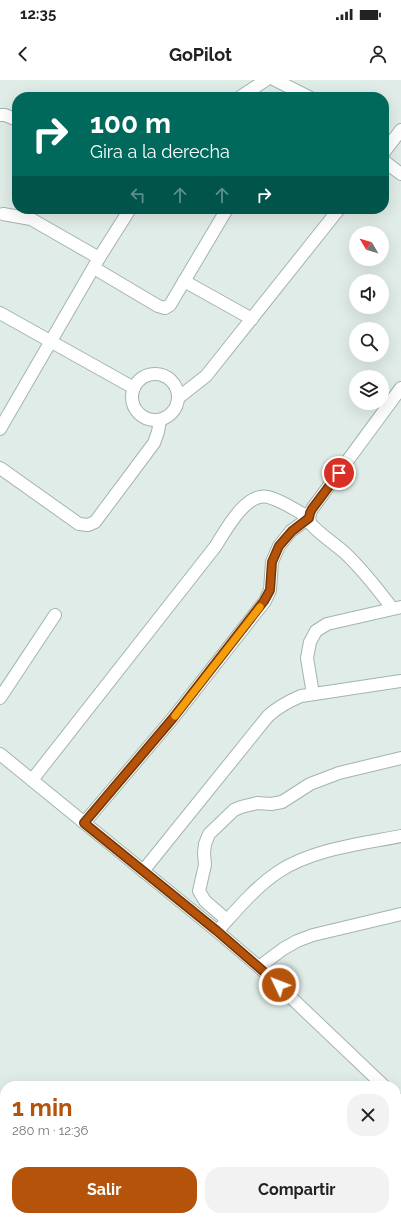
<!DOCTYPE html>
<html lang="es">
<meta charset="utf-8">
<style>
:root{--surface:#fff;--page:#f2f2f2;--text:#222;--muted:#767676;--accent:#b45309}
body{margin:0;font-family:Raleway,sans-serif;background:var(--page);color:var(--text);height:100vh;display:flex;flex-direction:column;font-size:15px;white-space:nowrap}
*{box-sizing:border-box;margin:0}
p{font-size:13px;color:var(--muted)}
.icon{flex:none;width:22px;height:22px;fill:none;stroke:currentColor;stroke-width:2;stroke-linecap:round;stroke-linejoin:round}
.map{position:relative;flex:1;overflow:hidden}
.panel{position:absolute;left:0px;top:1001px;width:401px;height:140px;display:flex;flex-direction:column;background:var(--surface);border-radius:16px 16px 0 0;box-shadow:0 4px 16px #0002}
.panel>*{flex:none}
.top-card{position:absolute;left:12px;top:12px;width:377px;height:122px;border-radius:16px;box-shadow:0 4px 16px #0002;background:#00695c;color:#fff;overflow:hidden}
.needle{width:26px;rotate:308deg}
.controls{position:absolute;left:349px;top:146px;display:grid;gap:8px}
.controls a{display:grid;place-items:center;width:40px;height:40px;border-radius:50%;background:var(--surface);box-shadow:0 4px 16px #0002;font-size:20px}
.pin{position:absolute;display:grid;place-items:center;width:34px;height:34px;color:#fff;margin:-17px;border:2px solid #fff;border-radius:50%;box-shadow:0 1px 4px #0007}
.me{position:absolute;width:44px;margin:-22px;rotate:313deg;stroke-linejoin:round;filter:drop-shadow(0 0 3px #0008)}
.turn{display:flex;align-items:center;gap:14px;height:84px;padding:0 12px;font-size:18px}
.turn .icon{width:52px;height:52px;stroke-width:2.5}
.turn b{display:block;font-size:28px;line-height:34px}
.lanes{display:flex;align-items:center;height:38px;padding:0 12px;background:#0003;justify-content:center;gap:20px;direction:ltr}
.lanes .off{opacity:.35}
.round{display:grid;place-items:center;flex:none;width:42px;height:42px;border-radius:16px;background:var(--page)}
.summary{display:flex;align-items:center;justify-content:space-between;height:68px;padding:0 12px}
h1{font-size:24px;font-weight:700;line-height:30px;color:var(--accent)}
.action{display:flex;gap:8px;margin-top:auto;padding:8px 12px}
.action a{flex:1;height:46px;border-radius:16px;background:var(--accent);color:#fff;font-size:16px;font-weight:700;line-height:46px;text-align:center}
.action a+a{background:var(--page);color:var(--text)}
.status{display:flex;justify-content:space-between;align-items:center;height:28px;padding:0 20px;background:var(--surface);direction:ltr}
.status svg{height:11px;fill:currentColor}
header{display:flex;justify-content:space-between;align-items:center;height:52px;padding:0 12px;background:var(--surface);font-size:18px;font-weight:700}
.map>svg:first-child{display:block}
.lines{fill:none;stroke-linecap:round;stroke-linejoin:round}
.minor-casing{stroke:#a3b4ae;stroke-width:14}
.minor{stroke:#fff;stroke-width:12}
.route-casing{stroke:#753606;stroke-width:10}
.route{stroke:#b45309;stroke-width:7}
.slow{stroke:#f59e0b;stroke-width:7}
</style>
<div class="status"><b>12:35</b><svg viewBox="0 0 49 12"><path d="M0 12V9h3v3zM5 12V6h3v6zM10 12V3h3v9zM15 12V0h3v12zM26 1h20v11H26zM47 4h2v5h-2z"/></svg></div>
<header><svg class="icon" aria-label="back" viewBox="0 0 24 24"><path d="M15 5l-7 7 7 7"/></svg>GoPilot<svg class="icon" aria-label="person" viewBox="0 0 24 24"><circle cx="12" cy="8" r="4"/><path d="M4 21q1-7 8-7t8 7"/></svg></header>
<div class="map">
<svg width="401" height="1141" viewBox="0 0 401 1141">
<rect width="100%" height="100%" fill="#e0ece7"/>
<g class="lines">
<defs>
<g id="minor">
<path d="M275 0 309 17"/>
<path d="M240 17 266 0"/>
<path d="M0 35H5L17 40"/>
<path d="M384 72 401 50"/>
<path d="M384 81 401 94"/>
<path d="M3 134 31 139 99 178"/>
<path d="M94 188 158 226 165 228 170 225 227 129"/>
<path d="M184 201 252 239"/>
<path d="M0 233 134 308"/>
<circle cx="155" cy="317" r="23"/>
<path d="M178 318 206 296 339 129"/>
<path d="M0 349 99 178 130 129"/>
<path d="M0 388 79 444 88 445 95 442 154 363 158 352 160 340"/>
<path d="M392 528C377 508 362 489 344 472 336 465 316 451 311 444 308 439 309 434 312 429L401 308"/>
<path d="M313 614 307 578 310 562 316 551 327 544 401 527"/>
<path d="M0 618 55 535"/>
<path d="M0 674 217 851 259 887 384 1006"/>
<path d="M32 700 215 467C225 452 245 412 268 417 283 421 296 430 309 438"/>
<path d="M84 743 173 638 265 521 270 510 272 482 279 466 291 451 309 438"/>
<path d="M143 791 268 636C278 627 289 621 301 616L401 601"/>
<path d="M227 840 205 821 199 811 205 785 204 773 205 764 209 754 234 730 241 727 257 723 271 724 282 722 310 704 339 693 401 678"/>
<path d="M222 846C239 827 256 807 278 792 313 769 361 764 401 756"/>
<path d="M259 887 283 869 297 861 313 855 401 834"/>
<path d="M396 1018 401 1023"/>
<path d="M0 1067 5 1071"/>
<path d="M396 1112 401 1110"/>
<path d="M98 1136 105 1141"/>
<path d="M342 1141 352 1136"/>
</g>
</defs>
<!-- minor casing -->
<use href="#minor" class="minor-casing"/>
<!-- minor -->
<use href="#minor" class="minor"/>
</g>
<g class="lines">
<defs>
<path id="route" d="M279 905 217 851 84 743 173 638 264 521 270 510 272 482 279 466 292 451 309 438 310 433 312 429 339 393"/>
</defs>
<!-- route casing -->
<use href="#route" class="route-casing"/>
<!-- route -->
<use href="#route" class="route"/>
<!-- slow -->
<path class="slow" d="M175 636 260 527"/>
</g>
</svg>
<div class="controls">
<a><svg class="needle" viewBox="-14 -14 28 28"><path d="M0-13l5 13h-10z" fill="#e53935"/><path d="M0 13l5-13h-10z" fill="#767676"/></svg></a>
<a><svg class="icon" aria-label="sound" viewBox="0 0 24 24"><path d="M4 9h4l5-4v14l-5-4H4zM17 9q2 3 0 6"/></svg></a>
<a><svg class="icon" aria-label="search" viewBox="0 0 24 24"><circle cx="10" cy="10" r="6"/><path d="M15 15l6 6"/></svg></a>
<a><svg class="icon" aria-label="layers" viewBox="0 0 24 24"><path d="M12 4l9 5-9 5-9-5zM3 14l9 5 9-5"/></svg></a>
</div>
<div class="pin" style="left:339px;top:393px;background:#d93025"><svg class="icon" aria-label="arrive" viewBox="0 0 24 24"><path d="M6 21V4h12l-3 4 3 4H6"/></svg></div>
<svg class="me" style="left:279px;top:905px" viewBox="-20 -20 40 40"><circle r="17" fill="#b45309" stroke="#fff" stroke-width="3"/><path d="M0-11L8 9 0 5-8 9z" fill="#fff"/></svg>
<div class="top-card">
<div class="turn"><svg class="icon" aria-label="right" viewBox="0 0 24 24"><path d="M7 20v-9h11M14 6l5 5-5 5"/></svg><div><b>100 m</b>Gira a la derecha</div></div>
<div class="lanes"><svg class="icon off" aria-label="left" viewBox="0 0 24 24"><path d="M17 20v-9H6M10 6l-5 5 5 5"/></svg><svg class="icon off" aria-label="ahead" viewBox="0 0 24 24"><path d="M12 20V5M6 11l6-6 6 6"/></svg><svg class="icon off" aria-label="ahead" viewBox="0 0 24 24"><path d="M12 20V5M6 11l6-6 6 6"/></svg><svg class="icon" aria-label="right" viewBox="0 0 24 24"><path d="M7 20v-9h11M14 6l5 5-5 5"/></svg></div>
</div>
<section class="panel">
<div class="summary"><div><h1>1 min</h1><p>280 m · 12:36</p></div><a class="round"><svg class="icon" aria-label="close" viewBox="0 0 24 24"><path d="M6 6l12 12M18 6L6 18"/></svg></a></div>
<div class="action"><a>Salir</a><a>Compartir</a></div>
</section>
</div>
